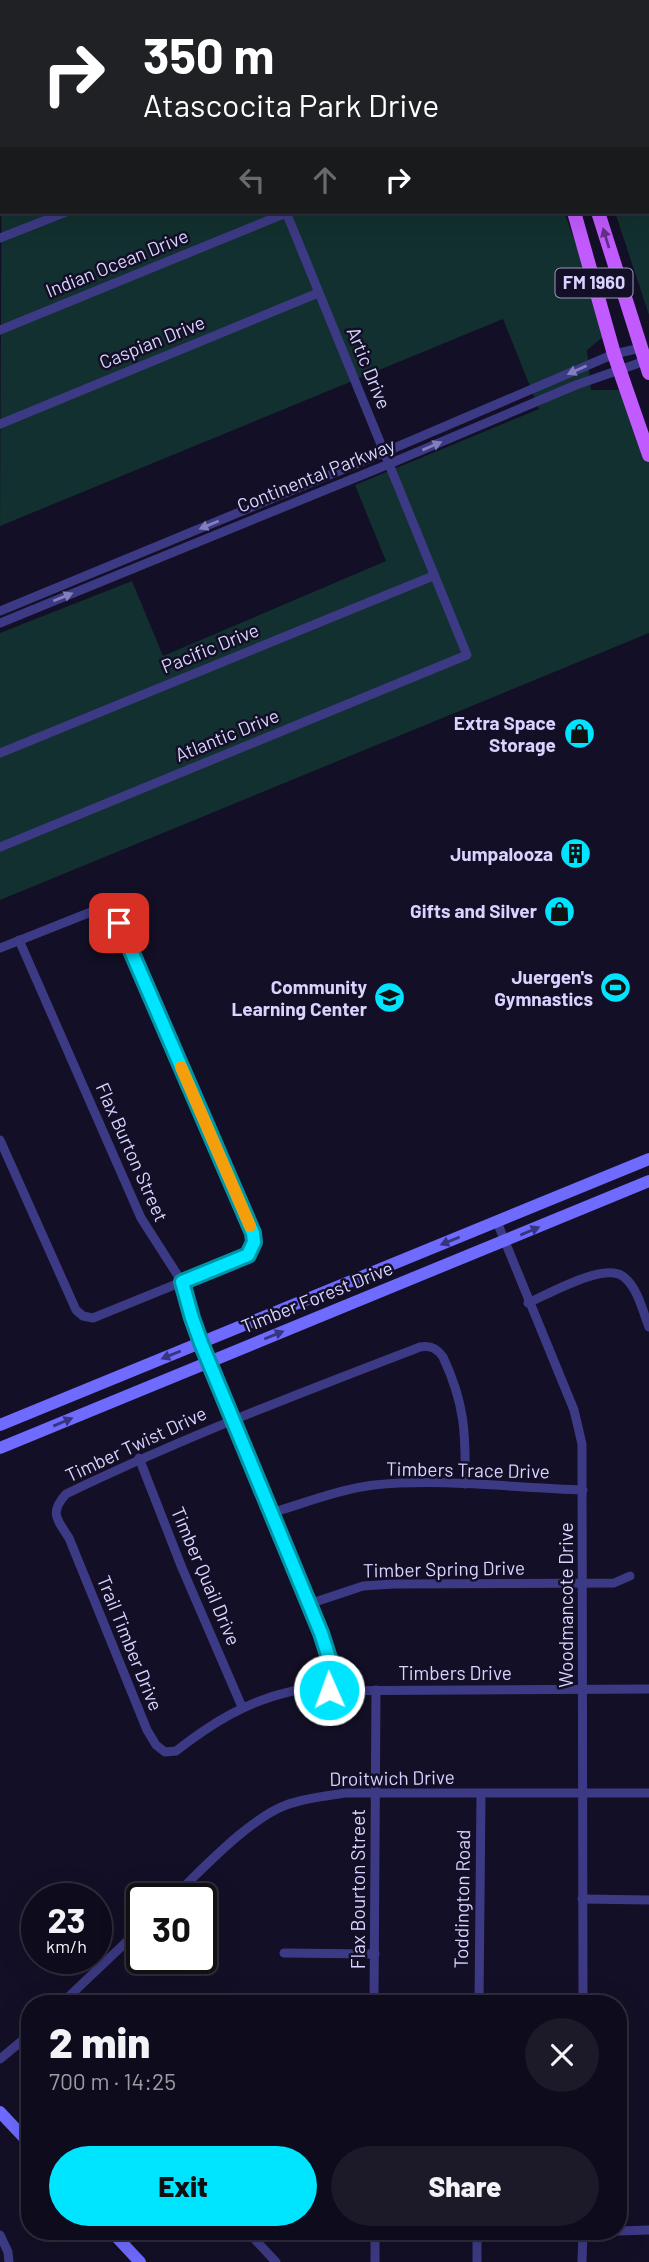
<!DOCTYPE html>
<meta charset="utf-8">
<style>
:root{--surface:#0e0b1c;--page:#1c1929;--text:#f1f3f6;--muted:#9b9ba3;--line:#2e2b3b;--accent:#00e5ff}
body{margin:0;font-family:Barlow,sans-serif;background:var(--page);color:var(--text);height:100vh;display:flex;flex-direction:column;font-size:26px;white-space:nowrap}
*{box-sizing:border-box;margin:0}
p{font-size:23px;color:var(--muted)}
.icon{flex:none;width:38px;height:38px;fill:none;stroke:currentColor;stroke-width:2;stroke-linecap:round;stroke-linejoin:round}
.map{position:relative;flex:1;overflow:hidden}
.side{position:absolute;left:21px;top:1995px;width:606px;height:245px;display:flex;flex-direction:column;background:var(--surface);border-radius:28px;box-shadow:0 7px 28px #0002,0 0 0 2px var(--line)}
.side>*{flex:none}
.top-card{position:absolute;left:0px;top:0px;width:649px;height:214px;box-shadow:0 7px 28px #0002,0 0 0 2px var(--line);background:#202124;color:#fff;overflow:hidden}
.speed{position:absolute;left:21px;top:1883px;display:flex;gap:14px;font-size:35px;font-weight:700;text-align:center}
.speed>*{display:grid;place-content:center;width:91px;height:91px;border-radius:50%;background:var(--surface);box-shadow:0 7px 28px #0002,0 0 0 2px var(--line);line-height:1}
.speed small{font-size:18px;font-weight:400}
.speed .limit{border:4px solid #111;border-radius:10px;background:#fff;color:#111}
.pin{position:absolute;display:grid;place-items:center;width:60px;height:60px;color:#fff;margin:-30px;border-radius:14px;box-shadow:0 4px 10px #0006}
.me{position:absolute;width:77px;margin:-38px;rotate:358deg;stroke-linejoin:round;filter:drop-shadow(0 0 5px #0008)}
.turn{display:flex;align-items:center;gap:24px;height:147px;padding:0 28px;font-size:32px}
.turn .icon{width:91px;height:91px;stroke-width:2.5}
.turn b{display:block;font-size:49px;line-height:60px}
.lanes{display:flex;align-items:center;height:66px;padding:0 28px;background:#0003;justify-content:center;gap:35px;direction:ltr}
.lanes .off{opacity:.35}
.round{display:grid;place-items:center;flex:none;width:74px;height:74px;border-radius:37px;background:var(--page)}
.head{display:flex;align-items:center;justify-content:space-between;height:119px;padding:0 28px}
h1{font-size:42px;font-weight:800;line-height:52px}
.button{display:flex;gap:14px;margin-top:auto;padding:14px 28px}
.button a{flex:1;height:80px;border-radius:42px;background:var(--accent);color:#111;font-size:28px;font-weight:800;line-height:80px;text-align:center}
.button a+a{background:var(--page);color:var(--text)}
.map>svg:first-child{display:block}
.green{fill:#12302f}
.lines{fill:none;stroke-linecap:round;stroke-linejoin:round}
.street{stroke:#3d3a85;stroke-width:9}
.secondary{stroke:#6f6bff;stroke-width:12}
.primary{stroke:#c25bff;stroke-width:14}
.oneway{fill:#623188}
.oneway2{fill:#837fbc}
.oneway3{fill:#38347d}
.route-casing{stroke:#0095a6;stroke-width:18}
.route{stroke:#00e5ff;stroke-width:12}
.slow{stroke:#f59e0b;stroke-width:12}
.labels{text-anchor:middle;stroke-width:5;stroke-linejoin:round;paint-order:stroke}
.shield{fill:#130f26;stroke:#9e99be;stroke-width:2}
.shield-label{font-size:18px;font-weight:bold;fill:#d9d4ff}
.street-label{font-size:19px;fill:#d9d4ff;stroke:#130f26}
.poi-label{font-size:19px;font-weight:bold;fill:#d9d4ff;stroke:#130f26;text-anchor:end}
</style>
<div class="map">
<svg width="649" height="2262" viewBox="0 0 649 2262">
<rect width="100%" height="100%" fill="#130f26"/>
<!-- green -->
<g class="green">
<path d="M207 0H329V2H203Z"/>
<path d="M545 0H649V315L615 212H648V2Z"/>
<path d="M2 87V212H564L609 332 587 350 591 390H623L649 450V633L0 900V633L132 581 163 656 386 561 355 485 539 409 503 319 0 526Z"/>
</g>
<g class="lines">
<!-- street -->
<g class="street">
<path d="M16 0 17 2"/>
<path d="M66 2 70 0"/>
<path d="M0 29 2 28"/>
<path d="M0 140 2 139"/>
<path d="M0 238 66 212"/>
<path d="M0 330 286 213"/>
<path d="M0 424 318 293"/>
<path d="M0 611 385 452 614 354 641 348"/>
<path d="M0 623 389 464 576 385 645 361"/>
<path d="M0 753 433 576"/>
<path d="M0 847 467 655 286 212"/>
<path d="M19 940 141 1218 182 1282 201 1343 321 1633 329 1659V1690"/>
<path d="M0 948 101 908 109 910 115 916 253 1233C255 1243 253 1247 248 1255L93 1318 83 1316 76 1310 0 1140"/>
<path d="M497 1222 574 1410 582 1444 583 2004"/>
<path d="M528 1303C549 1294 607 1260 625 1278 638 1289 643 1312 649 1327"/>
<path d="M139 1458 182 1568 242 1707"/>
<path d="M465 1484C466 1434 465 1404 443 1357 437 1348 430 1345 420 1347 300 1393 182 1438 66 1494 49 1513 57 1519 69 1538L147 1730 156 1745 165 1752 176 1751C212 1723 247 1701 293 1691L649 1689"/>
<path d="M271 1513C305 1503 340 1489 374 1485 443 1478 514 1488 583 1490"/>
<path d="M309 1604 363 1586 393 1584 614 1583 630 1576"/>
<path d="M171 1899C202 1870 247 1820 286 1805 305 1798 326 1796 345 1793H649"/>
<path d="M582 1899 649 1900"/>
<path d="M284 1953 375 1954"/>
<path d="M61 2004 142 1927"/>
<path d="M374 2004 376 1690"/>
<path d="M479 2004 481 1794"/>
<path d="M0 2059 30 2034"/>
<path d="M247 2231 276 2262"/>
<path d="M618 2231 649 2230"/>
<path d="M0 2235 8 2252 9 2262"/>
<path d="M375 2262V2231"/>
<path d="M477 2262V2231"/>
<path d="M582 2262 583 2231"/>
</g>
<!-- secondary -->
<g class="secondary">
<path d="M0 1425 649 1159"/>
<path d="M0 1448 649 1181"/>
<path d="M0 2112 30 2144"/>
<path d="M111 2231 140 2262"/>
</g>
<!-- primary -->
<g class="primary">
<path d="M510 0 511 2"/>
<path d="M531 0 532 2"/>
<path d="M574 212 614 354 649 455"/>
<path d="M598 212 649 373"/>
</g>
</g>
<!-- one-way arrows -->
<defs><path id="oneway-solid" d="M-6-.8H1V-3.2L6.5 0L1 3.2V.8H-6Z" transform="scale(1.75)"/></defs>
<use class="oneway" href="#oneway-solid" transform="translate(606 238) rotate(-107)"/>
<g class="oneway2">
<use href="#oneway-solid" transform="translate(577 370) rotate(156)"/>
<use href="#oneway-solid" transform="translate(432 446) rotate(-23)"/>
<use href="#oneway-solid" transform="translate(209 525) rotate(158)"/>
<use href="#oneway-solid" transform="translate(63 597) rotate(-22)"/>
</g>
<g class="oneway3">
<use href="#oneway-solid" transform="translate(530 1231) rotate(-23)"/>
<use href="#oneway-solid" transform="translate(450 1241) rotate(158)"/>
<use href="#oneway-solid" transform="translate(274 1335) rotate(-22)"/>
<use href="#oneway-solid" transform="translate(171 1355) rotate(158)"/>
<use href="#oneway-solid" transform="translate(63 1422) rotate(-23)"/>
</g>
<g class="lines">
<defs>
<path id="route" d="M119 923 253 1233 254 1242 248 1255 182 1282 192 1318 201 1343 321 1633 329 1658V1690"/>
</defs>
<!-- route casing -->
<use href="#route" class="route-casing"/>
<!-- route -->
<use href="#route" class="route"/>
<!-- slow -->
<path class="slow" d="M181 1067 250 1226"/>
</g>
<!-- icons -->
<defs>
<symbol id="shop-disc" viewBox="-11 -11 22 22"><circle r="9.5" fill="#00e5ff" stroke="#130f26"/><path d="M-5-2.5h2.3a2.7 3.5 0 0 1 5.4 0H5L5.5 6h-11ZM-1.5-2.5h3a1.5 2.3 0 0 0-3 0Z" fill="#111"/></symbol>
<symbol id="building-disc" viewBox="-11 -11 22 22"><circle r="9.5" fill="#00e5ff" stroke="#130f26"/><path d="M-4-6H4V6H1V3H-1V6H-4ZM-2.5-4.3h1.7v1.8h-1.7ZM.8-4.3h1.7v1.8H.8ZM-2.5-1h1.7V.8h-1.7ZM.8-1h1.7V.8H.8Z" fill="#111"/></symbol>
<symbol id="stadium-disc" viewBox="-11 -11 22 22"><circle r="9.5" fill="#00e5ff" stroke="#130f26"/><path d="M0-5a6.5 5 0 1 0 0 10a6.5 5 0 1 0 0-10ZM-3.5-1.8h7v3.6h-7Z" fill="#111"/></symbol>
<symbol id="school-disc" viewBox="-11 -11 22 22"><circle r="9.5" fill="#00e5ff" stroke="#130f26"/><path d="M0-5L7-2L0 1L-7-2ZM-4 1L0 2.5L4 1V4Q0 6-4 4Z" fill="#111"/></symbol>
</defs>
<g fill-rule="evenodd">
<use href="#shop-disc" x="562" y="716" width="35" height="35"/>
<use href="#building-disc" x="558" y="836" width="35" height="35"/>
<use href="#shop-disc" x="542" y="894" width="35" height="35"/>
<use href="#stadium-disc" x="598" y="970" width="35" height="35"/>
<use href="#school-disc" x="372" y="980" width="35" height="35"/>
</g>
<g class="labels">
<!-- shield labels -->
<rect class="shield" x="555.5" y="268.5" width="77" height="29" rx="5"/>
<g class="shield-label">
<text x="594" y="289">FM 1960</text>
</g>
<!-- street labels -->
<g class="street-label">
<text transform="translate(117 263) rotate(-22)" y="7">Indian Ocean Drive</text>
<text transform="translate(152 342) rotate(-22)" y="7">Caspian Drive</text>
<text transform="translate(369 368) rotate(68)" y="7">Artic Drive</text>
<text transform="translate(316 475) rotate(-22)" y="7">Continental Parkway</text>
<text transform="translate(210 648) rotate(-22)" y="7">Pacific Drive</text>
<text transform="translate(227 735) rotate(-22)" y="7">Atlantic Drive</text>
<text transform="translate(132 1152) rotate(66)" y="7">Flax Burton Street</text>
<text transform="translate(317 1297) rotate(-22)" y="7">Timber Forest Drive</text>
<text transform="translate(136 1444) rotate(-25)" y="7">Timber Twist Drive</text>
<text transform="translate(468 1470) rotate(1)" y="7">Timbers Trace Drive</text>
<text transform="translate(444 1569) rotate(-1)" y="7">Timber Spring Drive</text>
<text transform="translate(206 1576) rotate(67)" y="7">Timber Quail Drive</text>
<text transform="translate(566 1605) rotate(-90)" y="7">Woodmancote Drive</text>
<text transform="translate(130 1643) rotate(68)" y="7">Trail Timber Drive</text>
<text x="455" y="1680">Timbers Drive</text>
<text transform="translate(392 1778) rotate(-1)" y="7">Droitwich Drive</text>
<text transform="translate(358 1889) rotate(-90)" y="7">Flax Bourton Street</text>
<text transform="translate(462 1899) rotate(-89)" y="7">Toddington Road</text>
</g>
<!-- poi labels -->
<g class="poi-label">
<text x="556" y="730">Extra Space<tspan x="556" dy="22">Storage</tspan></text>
<text x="553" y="861">Jumpalooza</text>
<text x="537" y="918">Gifts and Silver</text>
<text x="593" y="984">Juergen's<tspan x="593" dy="22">Gymnastics</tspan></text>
<text x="367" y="994">Community<tspan x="367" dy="22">Learning Center</tspan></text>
</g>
</g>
</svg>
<div class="speed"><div>23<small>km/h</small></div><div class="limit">30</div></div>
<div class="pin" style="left:119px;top:923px;background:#d93025"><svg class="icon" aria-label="arrive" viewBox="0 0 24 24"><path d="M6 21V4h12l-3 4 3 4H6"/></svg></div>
<svg class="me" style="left:329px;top:1690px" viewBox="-20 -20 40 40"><circle r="17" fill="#00e5ff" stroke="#fff" stroke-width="3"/><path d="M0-11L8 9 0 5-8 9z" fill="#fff"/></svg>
<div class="top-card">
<div class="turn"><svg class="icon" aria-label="right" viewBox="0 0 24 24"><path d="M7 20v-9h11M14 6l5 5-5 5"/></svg><div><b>350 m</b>Atascocita Park Drive</div></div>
<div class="lanes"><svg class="icon off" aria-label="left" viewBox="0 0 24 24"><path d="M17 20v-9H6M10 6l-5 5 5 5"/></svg><svg class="icon off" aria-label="ahead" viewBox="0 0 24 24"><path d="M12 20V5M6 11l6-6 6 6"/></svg><svg class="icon" aria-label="right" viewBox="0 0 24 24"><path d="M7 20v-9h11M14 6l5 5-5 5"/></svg></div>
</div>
<section class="side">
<div class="head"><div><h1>2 min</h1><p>700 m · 14:25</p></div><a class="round"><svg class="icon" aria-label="close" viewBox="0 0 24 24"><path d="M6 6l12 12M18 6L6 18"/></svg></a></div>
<div class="button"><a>Exit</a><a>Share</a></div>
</section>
</div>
